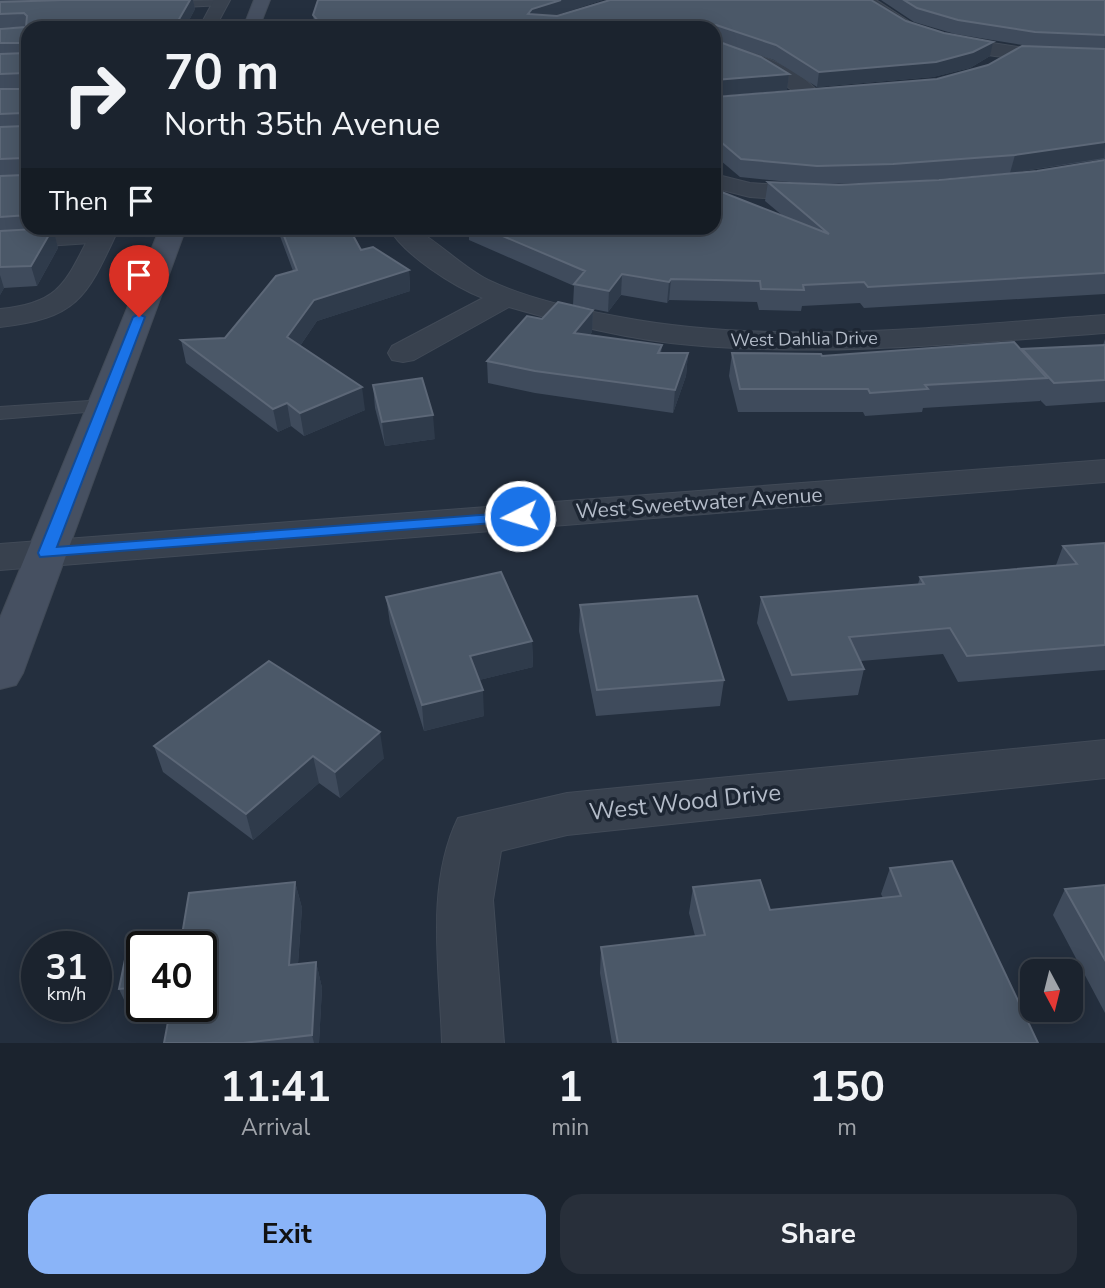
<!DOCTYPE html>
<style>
:root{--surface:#1b232e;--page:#282f3a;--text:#f1f3f6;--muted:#a0a4aa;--line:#39404a;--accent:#8ab4f8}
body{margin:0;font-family:"Nunito Sans",sans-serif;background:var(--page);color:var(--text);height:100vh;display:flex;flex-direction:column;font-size:26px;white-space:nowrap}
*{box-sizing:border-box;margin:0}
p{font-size:23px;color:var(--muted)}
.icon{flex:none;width:38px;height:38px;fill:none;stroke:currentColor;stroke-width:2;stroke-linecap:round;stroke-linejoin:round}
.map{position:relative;height:1043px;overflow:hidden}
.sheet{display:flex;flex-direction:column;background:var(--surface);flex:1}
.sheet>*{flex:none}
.top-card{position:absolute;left:21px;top:21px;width:700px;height:214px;border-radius:21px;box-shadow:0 4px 18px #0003,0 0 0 2px var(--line);background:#1b232e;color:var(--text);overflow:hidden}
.needle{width:46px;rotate:173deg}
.controls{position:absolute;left:1020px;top:959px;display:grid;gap:14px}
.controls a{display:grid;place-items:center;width:63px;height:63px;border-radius:14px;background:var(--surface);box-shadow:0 4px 18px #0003,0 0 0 2px var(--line);font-size:35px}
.speed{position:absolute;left:21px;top:931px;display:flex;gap:14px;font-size:35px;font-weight:700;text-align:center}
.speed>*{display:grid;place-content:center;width:91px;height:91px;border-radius:50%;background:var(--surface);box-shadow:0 4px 18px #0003,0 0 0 2px var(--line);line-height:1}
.speed small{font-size:18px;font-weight:400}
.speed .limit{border:4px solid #111;border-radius:10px;background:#fff;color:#111}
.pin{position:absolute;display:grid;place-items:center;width:60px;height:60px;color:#fff;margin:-72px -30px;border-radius:50% 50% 50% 0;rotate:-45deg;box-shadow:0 0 7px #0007}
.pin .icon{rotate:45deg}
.me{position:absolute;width:77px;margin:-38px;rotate:265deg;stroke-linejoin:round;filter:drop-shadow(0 0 5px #0008)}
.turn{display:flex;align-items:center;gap:24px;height:147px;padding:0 28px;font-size:32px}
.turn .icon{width:91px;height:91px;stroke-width:2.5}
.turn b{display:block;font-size:49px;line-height:60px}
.then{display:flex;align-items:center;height:66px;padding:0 28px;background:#0003;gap:14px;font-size:26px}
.eta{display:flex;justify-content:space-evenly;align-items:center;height:119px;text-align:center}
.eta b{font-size:42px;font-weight:700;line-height:49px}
.button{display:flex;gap:14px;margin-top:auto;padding:14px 28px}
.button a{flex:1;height:80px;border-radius:21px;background:var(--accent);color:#111;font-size:28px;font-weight:700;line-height:80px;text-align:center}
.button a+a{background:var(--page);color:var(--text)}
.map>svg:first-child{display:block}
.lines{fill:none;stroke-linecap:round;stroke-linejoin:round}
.service-casing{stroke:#414a57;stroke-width:2}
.minor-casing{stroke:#414a57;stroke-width:2}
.tertiary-casing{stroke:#414a57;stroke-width:2}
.secondary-casing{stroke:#414a57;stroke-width:2}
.service{fill:#38414e;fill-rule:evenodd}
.minor{fill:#38414e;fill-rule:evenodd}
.tertiary{fill:#38414e;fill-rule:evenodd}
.secondary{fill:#465061;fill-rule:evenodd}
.wall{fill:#3f4b5c;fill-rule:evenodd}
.shaded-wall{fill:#2f3b4b}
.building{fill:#4b5868;stroke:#5c6777;stroke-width:2}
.route{fill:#1a73e8;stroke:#114b97;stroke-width:2}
.labels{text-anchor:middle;stroke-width:7;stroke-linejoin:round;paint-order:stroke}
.far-street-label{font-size:18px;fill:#b4bcc9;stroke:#1d2633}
.street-label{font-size:21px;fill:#b4bcc9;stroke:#1d2633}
.near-street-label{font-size:24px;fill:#b4bcc9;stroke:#1d2633}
</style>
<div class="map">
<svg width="1105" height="1043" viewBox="0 0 1105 1043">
<rect width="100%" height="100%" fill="#242f3e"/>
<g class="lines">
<defs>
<g id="service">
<path d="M221 0 224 1V5L162 8 157 5 162 2Z"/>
<path d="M100 234 106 236 108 239 106 242 0 249V239Z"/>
<path d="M104 400 111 402 115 406 111 410 0 419V407Z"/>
</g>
<g id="minor">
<path d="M214 0H230L215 28H199Z"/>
<path d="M858 0H876L913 24 954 37 1031 49 1105 52V62C1034 61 908 59 858 0Z"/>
<path d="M714 42C751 51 799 65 823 98L820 102H806C780 78 749 61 714 52Z"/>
<path d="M714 174 750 183 819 188 827 190 831 195 827 200 819 202 750 197 714 188Z"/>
<path d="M94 228H119C87 296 80 318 0 327V309C64 303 66 279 94 228Z"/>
<path d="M389 228C396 228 409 225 415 229 440 243 461 266 488 280 528 299 576 309 620 317 779 347 945 326 1105 315V333C967 343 829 357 691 345 629 340 568 324 509 307L414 360 403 362 392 360 388 353 392 346 483 298C454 287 403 254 389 228Z"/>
<path d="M1105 740V778L567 835 501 851 493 900 504 1043H442C440 970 425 886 458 818L567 793Z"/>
</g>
<path id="tertiary" d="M1105 460V482L0 570V544Z"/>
<g id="secondary">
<path d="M254 0H270L259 28H243Z"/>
<path d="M160 228H186L23 673 16 685 0 689V618Z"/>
</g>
</defs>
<!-- service casing -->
<use href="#service" class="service-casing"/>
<!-- minor casing -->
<use href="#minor" class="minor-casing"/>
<!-- tertiary casing -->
<use href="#tertiary" class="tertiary-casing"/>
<!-- secondary casing -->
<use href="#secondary" class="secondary-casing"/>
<!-- service -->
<use href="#service" class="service"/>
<!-- minor -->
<use href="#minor" class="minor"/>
<!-- tertiary -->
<use href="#tertiary" class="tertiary"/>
<!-- secondary -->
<use href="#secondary" class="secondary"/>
</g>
<!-- wall -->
<g class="wall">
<path d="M0 0H193L195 9 185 28H28V228H70L67 233 54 234 58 248 37 286 4 288 0 295V29L25 27 0 28Z"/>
<path d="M603 0 552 16 906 21 990 56 970 68 933 77 817 87 774 60 715 40 789 74 787 90 715 96 716 97 937 79 988 65 1029 46 955 34 914 22 881 0H1105V159L1010 173 892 183 939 180 1037 171 1105 160V294L864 308 860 303 802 306 801 311 759 310 757 302 669 300 667 303 621 295 608 312 573 305 574 286 469 240V235L463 228H714L783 216 765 201 768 182 809 184 740 177 714 155V28H315L313 15ZM886 183 839 185 818 184Z"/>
<path d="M277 228H349L361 250 409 270 410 291 317 321 300 346 365 410 304 436 291 426 278 432 186 363 181 340 225 338 293 271Z"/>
<path d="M593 310 592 332 590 335 662 345 661 353H688L686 376 673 413 535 393 488 383 487 361 542 319Z"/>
<path d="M1105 339V402L1046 406 1040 400V401L923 408 922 412 865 416 863 412H738L729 376 732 353 822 356 1022 350V349L1103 345Z"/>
<path d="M373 385 435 439 385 446 375 408Z"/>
<path d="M1105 543V670L958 682 943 654 861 661 864 669 858 695 788 701 757 623 761 597 918 584 920 577 1056 565 1063 546Z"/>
<path d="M386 597 532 641 533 667 479 680 484 716 424 731 390 623Z"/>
<path d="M580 605 724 680 720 706 596 716 579 631Z"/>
<path d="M154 746 384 758 340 798 319 783 253 840 163 772Z"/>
<path d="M890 868 1038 1043H612L600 973 601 947 695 936 689 913 693 887 770 910 883 898 881 894Z"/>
<path d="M295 882 302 908 298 964 316 962 322 988 319 1043H164L170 1011 131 1015 119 989 129 940 182 935 189 893ZM142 947H201V1006H142Z"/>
<path d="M1105 885V1013L1053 915 1065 889Z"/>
</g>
<!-- shaded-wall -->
<g class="shaded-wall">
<path d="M190 0H193L195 9 185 28H174Z"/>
<path d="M561 0H603L532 23 528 14 532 9Z"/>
<path d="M716 25 715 40H714V28H713Z"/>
<path d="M993 42 990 56 970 68 933 77 817 87 819 72Z"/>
<path d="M789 74 787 90 714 96 715 80Z"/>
<path d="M1105 142 1104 158 1010 173 1015 155Z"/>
<path d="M53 228 58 248 37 286 31 266Z"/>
<path d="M409 270 410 291 317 321 291 359 287 337 314 300Z"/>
<path d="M622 274 621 295 608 312 609 291Z"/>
<path d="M0 275 4 288 0 295Z"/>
<path d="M671 279 669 300 667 303 669 282Z"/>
<path d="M593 310 592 332 574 355V333Z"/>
<path d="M688 353 686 376 673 413 675 390Z"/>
<path d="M362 387 365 410 304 436 300 413Z"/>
<path d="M287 403 291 426 278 432 273 409Z"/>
<path d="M433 415 435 439 385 446 382 422Z"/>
<path d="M532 641 533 667 471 682 470 656Z"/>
<path d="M483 690 484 716 424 731 422 705Z"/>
<path d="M380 732 384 758 340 798 335 772Z"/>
<path d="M313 756 319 783 253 840 246 814Z"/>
<path d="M295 882 302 908 296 991 289 965Z"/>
<path d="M316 962 322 988 319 1043H314L312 1035Z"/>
</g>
<!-- building -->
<g class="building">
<path d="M63 0H190L174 28H28V215L0 217V176L24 175V158L0 159V127L25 126 26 116 23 113 0 114V89H25V73L0 74V54L26 53V45L24 43H0V29L26 27 27 16 24 13 0 14V2Z"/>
<path d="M318 0H561L532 9 528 14 557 16 610 0H871L906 21 944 33 993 42 973 52 936 62 819 72 776 45 716 25 713 28H324L313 15Z"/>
<path d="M904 0H1105V35L1035 32 958 20 917 8Z"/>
<path d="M714 38V40L761 57 789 74 715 80 714 87Z"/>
<path d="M1022 46 1105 49V142L1015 155 893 164 817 166 741 159 714 136V96L716 97 937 79 988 65Z"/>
<path d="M1105 160V273L868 287 864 282 803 285 804 290 761 289 760 281 671 279 669 282 622 274 609 291 574 284 585 271 484 228H714V189L829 234 768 182 839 185 939 180 1037 171Z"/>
<path d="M53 228 31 266 0 267V231Z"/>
<path d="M281 228H349L361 250 373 247 409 270 314 300 287 337 362 387 300 413 287 403 273 409 181 340 225 338 276 276 297 270Z"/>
<path d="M558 302 593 310 574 333 662 345 658 353H688L675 390 535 371 487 361 527 316 542 319Z"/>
<path d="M1014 342 1047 378 925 385 928 389 870 393 868 389H740L732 353 821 354 822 356Z"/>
<path d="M1105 345V380L1054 383 1022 349Z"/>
<path d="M422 378 433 415 382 422 373 385Z"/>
<path d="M1105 543V645L967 656 950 628 849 637 864 669 792 675 761 597 924 584 920 577 1077 564 1063 546Z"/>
<path d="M501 572 532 641 470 656 483 690 422 705 386 597Z"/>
<path d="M697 596 724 680 597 690 580 605Z"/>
<path d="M269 661 380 732 335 772 313 756 246 814 154 746Z"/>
<path d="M952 861 1038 1043H618L601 947 705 935 693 887 760 880 770 910 901 896 890 868Z"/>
<path d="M295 882 289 965 316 962 312 1035 243 1043H164L171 1006H201V947H142V987L119 989 129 940 182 935 189 893Z"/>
<path d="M1105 885V960L1065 889Z"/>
</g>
<!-- route -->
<path class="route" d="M139 314 145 317 57 547 520 512 528 516 520 521 40 557 38 553 133 317Z"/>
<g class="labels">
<!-- far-street labels -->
<g class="far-street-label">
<text transform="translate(804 339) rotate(-1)" y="6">West Dahlia Drive</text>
</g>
<!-- street labels -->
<g class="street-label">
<text transform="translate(699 503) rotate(-4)" y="7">West Sweetwater Avenue</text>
</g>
<!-- near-street labels -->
<g class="near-street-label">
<text transform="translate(685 802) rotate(-6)" y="8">West Wood Drive</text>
</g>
</g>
</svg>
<div class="controls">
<a><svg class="needle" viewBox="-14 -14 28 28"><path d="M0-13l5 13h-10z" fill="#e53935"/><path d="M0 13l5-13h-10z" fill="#a0a4aa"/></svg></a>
</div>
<div class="speed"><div>31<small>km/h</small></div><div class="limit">40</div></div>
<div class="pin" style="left:139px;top:317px;background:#d93025"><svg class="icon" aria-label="arrive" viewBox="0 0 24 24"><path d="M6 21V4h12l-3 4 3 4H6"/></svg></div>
<svg class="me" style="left:520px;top:516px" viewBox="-20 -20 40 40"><circle r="17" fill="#1a73e8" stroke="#fff" stroke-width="3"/><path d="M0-11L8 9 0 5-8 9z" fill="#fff"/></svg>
<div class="top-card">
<div class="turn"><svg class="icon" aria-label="right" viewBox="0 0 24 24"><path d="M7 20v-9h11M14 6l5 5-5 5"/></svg><div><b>70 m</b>North 35th Avenue</div></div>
<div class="then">Then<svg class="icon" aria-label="arrive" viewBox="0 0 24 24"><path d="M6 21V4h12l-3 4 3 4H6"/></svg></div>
</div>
</div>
<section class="sheet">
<div class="eta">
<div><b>11:41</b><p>Arrival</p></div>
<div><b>1</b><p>min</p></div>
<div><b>150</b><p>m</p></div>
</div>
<div class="button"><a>Exit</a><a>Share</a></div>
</section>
